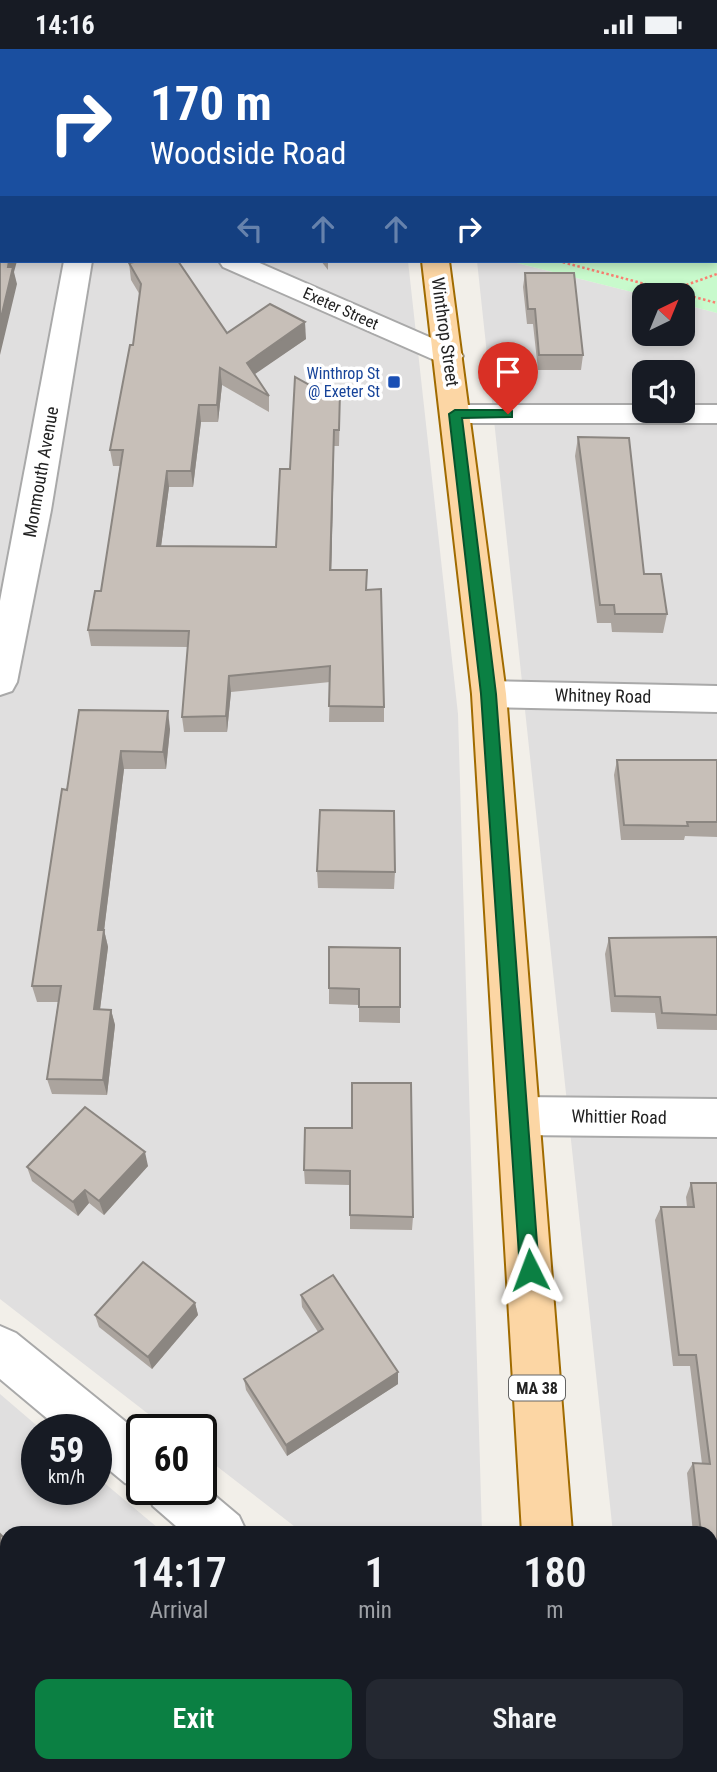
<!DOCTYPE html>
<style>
:root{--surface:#171b24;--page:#242831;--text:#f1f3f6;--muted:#9ea1a6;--accent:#0b8043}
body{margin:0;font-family:"Roboto Condensed",sans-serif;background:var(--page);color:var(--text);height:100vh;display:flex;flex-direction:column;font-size:26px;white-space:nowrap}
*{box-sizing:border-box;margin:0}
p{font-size:23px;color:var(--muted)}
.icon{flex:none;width:38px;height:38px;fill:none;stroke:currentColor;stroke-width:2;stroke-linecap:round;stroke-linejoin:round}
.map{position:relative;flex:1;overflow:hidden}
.details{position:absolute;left:0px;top:1477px;width:718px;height:247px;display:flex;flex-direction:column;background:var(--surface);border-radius:21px 21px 0 0;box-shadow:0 4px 10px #0003}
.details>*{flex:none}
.hud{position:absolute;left:0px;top:0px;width:718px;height:214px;box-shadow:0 4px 10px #0003;background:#1a4fa0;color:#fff;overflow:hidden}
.needle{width:46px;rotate:43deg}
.tools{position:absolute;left:632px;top:234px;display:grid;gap:14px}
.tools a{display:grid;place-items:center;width:63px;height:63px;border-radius:14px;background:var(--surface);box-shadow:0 4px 10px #0003;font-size:35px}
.speed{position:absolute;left:21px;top:1365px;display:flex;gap:14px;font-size:35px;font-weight:700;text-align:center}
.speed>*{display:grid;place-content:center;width:91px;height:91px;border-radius:50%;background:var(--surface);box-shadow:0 4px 10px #0003;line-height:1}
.speed small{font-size:18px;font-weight:400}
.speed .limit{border:4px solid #111;border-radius:10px;background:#fff;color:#111}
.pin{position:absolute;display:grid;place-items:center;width:60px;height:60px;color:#fff;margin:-72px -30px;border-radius:50% 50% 50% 0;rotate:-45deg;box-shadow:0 0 7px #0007}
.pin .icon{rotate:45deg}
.me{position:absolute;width:77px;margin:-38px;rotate:357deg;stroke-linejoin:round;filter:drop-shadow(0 0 5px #0008)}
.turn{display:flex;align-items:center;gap:24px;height:147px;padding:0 35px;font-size:32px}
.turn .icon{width:91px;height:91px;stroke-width:2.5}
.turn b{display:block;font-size:49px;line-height:60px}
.lanes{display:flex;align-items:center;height:66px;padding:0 35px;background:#0003;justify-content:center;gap:35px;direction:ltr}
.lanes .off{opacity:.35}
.eta{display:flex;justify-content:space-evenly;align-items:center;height:119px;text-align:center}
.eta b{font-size:42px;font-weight:600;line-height:49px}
.cta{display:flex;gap:14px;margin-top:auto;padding:14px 35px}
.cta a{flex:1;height:80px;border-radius:14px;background:var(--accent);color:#fff;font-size:28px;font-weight:600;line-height:80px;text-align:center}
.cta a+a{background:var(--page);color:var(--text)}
.status{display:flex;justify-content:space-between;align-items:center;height:49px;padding:0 35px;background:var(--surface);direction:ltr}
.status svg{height:19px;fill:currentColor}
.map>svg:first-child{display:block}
.residential{fill:#e0dfdf;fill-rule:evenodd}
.park{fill:#c8facc}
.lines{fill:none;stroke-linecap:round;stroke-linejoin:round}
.minor-casing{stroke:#a9a9a9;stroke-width:4}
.major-casing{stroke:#a06b00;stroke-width:4}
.path{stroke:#fa8072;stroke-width:2.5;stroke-dasharray:2.5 2.5;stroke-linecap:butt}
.minor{fill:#fff;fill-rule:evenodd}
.major{fill:#fcd6a4;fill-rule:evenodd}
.wall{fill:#aba49e}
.shaded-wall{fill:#8b8681}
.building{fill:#c7bfb8;stroke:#8b8681;stroke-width:2}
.route{fill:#0b8043;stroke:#07532c;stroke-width:2}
.transit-dot{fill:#1a4fb4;stroke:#fff;stroke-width:2.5}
.labels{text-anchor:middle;stroke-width:7;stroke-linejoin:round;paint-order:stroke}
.far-street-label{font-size:16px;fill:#222;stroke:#fff}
.far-transit-label{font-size:16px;fill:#164399;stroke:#fff;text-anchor:end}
.shield{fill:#fff;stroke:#646464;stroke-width:2}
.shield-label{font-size:16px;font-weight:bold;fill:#222}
.street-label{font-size:18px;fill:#222;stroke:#fff}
</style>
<div class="status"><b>14:16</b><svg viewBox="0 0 49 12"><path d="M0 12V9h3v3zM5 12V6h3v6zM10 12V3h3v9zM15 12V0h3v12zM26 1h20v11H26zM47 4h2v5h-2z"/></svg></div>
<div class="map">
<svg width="717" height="1723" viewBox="0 0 717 1723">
<rect width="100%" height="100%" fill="#f2efe9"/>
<!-- residential -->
<g class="residential">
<path d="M0 0H382L2 2V212H408L458 665 482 1484H303L201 1405V1381H169L0 1250Z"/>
<path d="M477 212H509L648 247H644V285H682L683 255 717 264V1639H710V1484H613ZM644 324H682V362H644Z"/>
<path d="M0 1345 42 1381H37V1440H96V1427L164 1484H7V1717H341L342 1723H0Z"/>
</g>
<!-- park -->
<path class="park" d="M443 0H717V264L683 255 682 247H648L509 212H716V2Z"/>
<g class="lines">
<defs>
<g id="minor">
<path d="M0 94 2 95V111L0 110Z"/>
<path d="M64 212H92L51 461 17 633 12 642 0 646V552Z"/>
<path d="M219 212H255L459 301 463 307 459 313 449 316 439 313 223 218Z"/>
<path d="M455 356H644V362H682V356H717V374H455L444 372 440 365 444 358Z"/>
<path d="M489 632 717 637V663L489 658 477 654 472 645 477 636Z"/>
<path d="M520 1048 717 1050V1088L520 1086 505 1080 499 1067 505 1054Z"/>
<path d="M0 1277 16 1284 142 1386 144 1440 125 1434 96 1410V1381H61L0 1330Z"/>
<path d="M201 1435 239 1467 247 1484H184L153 1457 146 1440H201Z"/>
<rect x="338" y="1717" width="54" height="6"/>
</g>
<g id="major">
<path d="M393 0H417L418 2H394Z"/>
<path d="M422 212H449L506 645 572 1484H522L472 645Z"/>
<path d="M534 1717H588L589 1723H535Z"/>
</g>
</defs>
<!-- minor casing -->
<use href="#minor" class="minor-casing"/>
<!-- major casing -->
<use href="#major" class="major-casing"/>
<!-- path -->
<g class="path">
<path d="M558 212 717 254"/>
<path d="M672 241 717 225"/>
</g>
<!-- minor -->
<use href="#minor" class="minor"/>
<!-- major -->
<use href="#major" class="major"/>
</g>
<!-- wall -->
<g class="wall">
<path d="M321 212H328V221Z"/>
<path d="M129 214 227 284 306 290 254 325 269 347V363L222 336 218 373H201L193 438H169L161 497 276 498 290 420 340 360 339 397H334L331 521 367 541 384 658V673H329L330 633 231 643 227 683H184L182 668 188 598 91 597 88 581 101 542 120 417H113L110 401 133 296 140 246 131 231Z"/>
<path d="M525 224 583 306 581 321H538L533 275H527L523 238Z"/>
<path d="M578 388 644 525 667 565 663 584 612 583 611 574H597L575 407Z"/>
<path d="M79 661 170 680 166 720H124L104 881 108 898 100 960 111 961 115 976 107 1046 52 1045 47 1030 58 953H37L32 937 67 741Z"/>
<path d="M617 711H717V788L685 787 684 791H621L614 726Z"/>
<path d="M317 822 395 823 394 840 318 839Z"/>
<path d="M717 888V981L657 980 655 964 611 963 605 905 609 889Z"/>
<path d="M329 898 400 958V974L359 973V956L329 955Z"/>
<path d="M352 1079 413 1168 412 1181 350 1180V1136L305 1135 304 1121Z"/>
<path d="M148 1117 104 1166 89 1154 78 1167 32 1132 27 1118Z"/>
<path d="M691 1134H717V1559H710V1484H693L687 1424 693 1414 702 1415 690 1317H673L655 1171 661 1158H687L686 1148Z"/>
<path d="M301 1246 398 1335 287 1407 246 1341 244 1330 318 1283 302 1258Z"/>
<path d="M195 1254 198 1266 152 1320 99 1278 95 1266Z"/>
</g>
<!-- shaded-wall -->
<g class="shaded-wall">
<path d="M2 5V23L0 24V6Z"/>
<path d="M9 212H17L14 223 17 235 0 306V273Z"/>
<path d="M305 273 306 290 248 330 247 314Z"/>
<path d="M220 319 222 336 218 373 217 356Z"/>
<path d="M199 356 201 373 193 438 191 422Z"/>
<path d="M334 381V397L331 537 330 521Z"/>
<path d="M167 422 169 438 159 513 157 497Z"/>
<path d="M229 627 231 643 227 683 226 667Z"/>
<path d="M168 662 170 680 166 720 163 703Z"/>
<path d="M121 702 124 720 102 898 98 881Z"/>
<path d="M104 881 108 898 98 976 94 960Z"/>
<path d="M111 961 115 976 107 1046 103 1031Z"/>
<path d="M145 1103 148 1117 104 1166 99 1152Z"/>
<path d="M85 1141 89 1154 78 1167 73 1153Z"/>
<path d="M195 1254 198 1266 152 1320 148 1308Z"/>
<path d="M398 1323V1335L287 1407 286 1396Z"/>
<path d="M7 1612V1627L0 1636V1621Z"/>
<path d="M146 1717H153L149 1723H141Z"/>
</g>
<!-- building -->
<g class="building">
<rect x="289" y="0" width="42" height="2"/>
<path d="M0 173H2V212H9L8 218H13L0 273Z"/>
<path d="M139 212H178L227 284 270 255 305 273 247 314 269 347 220 319 217 356H199L191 422H167L157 497 276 498 280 420H290L295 328 322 343H340L339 381H334L330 521H367L366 541 381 540 384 658 329 657 330 617 229 627 226 667 182 668 189 582 88 581 95 542H101L123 401H110L130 296H133L141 235 129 214Z"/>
<path d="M525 224H574L583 306H539L535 260H528Z"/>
<path d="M578 388 629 389 644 525H661L667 565H615L614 556H600Z"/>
<path d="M79 661 168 662 163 703 121 702 98 881H104L94 960 111 961 103 1031 47 1030 61 937H32L62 740 67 741Z"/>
<path d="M617 711H717V773H687L688 777 624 776Z"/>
<path d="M320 761 394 762 395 823 317 822Z"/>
<path d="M717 888V966L662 964 660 948 615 947 609 889Z"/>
<path d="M329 898 400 899V958H359V940L329 939Z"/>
<path d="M352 1034H411L413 1168 350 1166V1122L304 1121 305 1079H352Z"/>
<path d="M85 1058 145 1103 99 1152 85 1141 73 1153 27 1118Z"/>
<path d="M691 1134H717V1552L710 1551V1484H701L693 1414 710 1415 696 1306H679L661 1158H694Z"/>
<path d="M143 1213 195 1254 148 1308 95 1266Z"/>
<path d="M333 1226 398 1323 286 1396 244 1330 323 1280 301 1246Z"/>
<path d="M0 1485 7 1492V1612L0 1621Z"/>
<path d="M61 1717H146L141 1723H56Z"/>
</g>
<!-- route -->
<path class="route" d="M508 361 512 362V368L462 369 496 645 539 1221 536 1227 530 1230 523 1227 520 1221 481 645 449 365 455 361Z"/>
<!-- markers -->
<rect class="transit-dot" x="387" y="326" width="14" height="14" rx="3.5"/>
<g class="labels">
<!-- far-street labels -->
<g class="far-street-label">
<text transform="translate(341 259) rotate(24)" y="6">Exeter Street</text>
</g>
<!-- far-transit labels -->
<g class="far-transit-label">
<text x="380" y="330">Winthrop St<tspan x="380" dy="18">@ Exeter St</tspan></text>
</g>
<!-- shield labels -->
<rect class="shield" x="509" y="1326.5" width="56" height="25" rx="5"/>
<g class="shield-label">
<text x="537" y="1345">MA 38</text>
</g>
<!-- street labels -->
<g class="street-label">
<text transform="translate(445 283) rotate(82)" y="6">Winthrop Street</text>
<text transform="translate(41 423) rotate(-80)" y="6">Monmouth Avenue</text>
<text transform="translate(603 647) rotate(1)" y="6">Whitney Road</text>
<text transform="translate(619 1068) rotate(1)" y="6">Whittier Road</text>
</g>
</g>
</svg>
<div class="tools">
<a><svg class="needle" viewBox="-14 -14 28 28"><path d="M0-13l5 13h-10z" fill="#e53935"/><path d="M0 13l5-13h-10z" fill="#9ea1a6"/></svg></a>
<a><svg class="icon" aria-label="sound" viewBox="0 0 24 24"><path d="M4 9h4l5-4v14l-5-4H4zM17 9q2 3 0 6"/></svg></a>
</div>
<div class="speed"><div>59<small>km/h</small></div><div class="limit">60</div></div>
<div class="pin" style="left:508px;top:365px;background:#d93025"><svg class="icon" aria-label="arrive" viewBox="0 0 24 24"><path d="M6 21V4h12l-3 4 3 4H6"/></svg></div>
<svg class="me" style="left:530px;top:1221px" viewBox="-20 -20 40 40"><path d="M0-17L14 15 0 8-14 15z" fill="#0b8043" stroke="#fff" stroke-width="4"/></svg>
<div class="hud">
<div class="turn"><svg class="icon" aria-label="right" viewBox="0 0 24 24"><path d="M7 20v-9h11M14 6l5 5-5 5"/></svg><div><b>170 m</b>Woodside Road</div></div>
<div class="lanes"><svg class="icon off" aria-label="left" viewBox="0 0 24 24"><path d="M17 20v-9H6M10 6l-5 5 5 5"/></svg><svg class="icon off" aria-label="ahead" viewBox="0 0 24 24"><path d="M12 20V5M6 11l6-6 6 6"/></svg><svg class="icon off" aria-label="ahead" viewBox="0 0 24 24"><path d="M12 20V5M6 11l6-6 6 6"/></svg><svg class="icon" aria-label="right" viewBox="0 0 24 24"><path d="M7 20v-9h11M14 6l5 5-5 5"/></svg></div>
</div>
<section class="details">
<div class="eta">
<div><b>14:17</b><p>Arrival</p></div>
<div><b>1</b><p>min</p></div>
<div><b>180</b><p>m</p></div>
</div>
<div class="cta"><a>Exit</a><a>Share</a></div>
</section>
</div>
